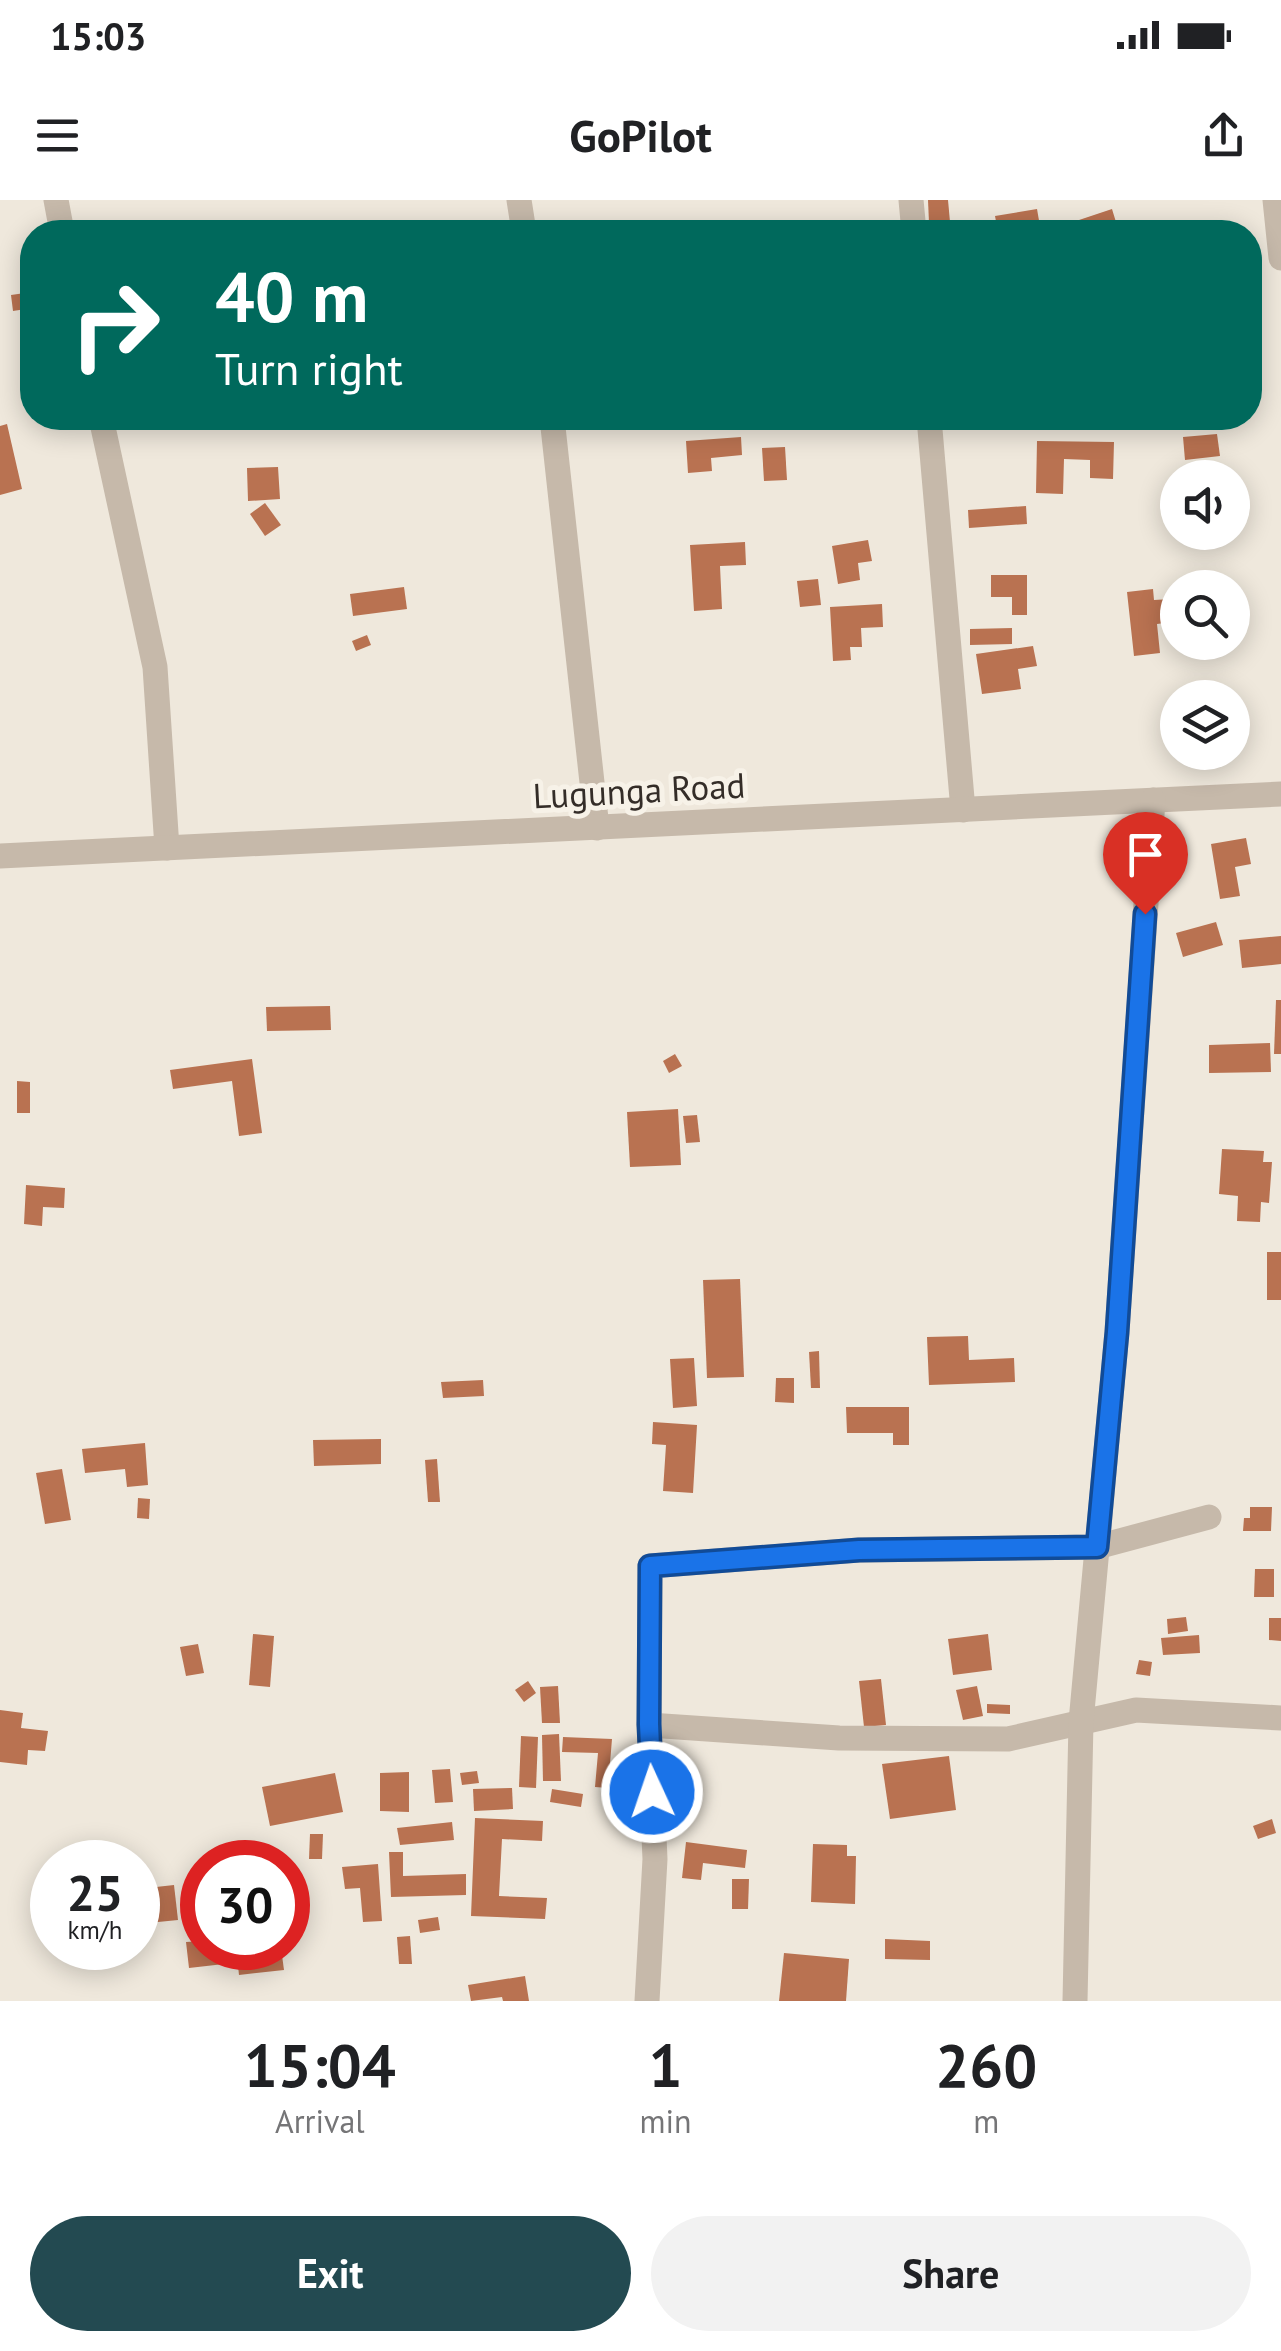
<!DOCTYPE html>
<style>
:root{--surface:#fff;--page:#f2f2f2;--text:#202124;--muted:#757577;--accent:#234a51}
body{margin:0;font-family:"PT Sans",sans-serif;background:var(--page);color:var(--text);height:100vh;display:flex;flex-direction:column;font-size:38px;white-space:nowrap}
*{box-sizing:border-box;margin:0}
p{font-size:32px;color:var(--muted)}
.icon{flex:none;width:55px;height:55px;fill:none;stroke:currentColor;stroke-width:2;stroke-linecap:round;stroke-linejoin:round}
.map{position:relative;height:1801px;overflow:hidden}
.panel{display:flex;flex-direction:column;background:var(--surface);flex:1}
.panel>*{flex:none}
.guide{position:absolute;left:20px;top:20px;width:1242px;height:210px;border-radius:40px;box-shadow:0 5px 25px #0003;background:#00695c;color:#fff;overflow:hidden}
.fabs{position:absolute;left:1160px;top:260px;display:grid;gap:20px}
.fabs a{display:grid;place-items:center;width:90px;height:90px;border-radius:50%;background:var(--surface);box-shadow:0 5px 25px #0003;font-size:50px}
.speed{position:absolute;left:30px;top:1640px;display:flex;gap:20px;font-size:50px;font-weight:700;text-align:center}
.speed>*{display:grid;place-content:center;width:130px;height:130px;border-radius:50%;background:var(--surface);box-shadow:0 5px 25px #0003;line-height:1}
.speed small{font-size:25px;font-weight:400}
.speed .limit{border:15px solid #d22;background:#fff;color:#111}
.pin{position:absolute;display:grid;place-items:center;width:85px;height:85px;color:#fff;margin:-102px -42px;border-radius:50% 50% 50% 0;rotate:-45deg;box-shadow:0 0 10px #0007}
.pin .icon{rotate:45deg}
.me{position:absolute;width:110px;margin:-55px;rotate:357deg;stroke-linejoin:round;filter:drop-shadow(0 0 8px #0008)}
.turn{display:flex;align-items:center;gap:35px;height:210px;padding:0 30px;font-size:45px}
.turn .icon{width:130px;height:130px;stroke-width:2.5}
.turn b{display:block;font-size:70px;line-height:85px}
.eta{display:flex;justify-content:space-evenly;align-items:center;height:170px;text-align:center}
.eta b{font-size:60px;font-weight:600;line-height:70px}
.action{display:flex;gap:20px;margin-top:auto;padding:20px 30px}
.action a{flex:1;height:115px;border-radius:60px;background:var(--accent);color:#fff;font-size:40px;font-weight:600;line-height:115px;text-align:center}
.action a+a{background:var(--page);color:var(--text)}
.status{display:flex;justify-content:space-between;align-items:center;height:70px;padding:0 50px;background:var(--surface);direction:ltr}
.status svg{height:28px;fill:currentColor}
header{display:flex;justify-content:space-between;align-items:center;height:130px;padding:0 30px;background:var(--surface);font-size:45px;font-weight:600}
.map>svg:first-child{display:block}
.building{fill:#b97251}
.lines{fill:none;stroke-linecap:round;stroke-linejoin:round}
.minor{stroke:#c6b9aa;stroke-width:25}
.route-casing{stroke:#114b97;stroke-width:25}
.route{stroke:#1a73e8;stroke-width:18}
.labels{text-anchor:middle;stroke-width:10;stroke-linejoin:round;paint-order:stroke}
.street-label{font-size:35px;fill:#342d28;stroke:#f7f2e8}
</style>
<div class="status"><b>15:03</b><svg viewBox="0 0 49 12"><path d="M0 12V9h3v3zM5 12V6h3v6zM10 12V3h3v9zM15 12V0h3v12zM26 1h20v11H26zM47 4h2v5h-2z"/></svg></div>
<header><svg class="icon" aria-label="menu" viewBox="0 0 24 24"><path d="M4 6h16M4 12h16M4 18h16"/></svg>GoPilot<svg class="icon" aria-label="share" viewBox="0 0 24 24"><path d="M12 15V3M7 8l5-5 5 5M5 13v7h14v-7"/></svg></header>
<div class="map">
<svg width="1281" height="1801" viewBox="0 0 1281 1801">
<rect width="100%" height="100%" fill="#efe8dc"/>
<!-- building -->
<g class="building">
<path d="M928 0H948L950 22 929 23Z"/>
<path d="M1037 9 1041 32H998L995 16Z"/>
<path d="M1112 9 1119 32H1105L1103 26 1083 32 1079 20Z"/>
<path d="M32 92V108L13 111 11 95Z"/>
<rect x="685" y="218" width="59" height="9"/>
<path d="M7 224 22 289 0 295V226Z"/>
<path d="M1217 234 1220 256 1185 260 1183 237Z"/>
<path d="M741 237 742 255 711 258 712 271 688 273 686 241Z"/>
<path d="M1037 241 1114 242 1113 279 1090 278V260L1064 259 1063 294 1036 293Z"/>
<path d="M785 247 787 280 764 281 762 248Z"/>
<path d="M278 267 280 299 248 301 247 268Z"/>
<path d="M265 303 281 325 265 336 250 314Z"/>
<path d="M1026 306 1027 324 969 328 968 310Z"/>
<path d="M868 340 872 361 858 363 860 380 838 384 832 346Z"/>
<path d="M745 342 746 365 720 366 722 409 694 411 690 345Z"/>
<path d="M991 375H1027V415H1012V397H991Z"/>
<path d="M818 379 821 405 800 407 797 381Z"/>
<path d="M404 387 407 409 353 416 350 394Z"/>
<path d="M1153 389 1154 400 1171 399 1173 422 1157 424 1160 453 1134 456 1127 392Z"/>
<path d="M882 404 883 427 861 428 862 447H850L851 460 833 461 830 407Z"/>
<path d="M1012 428V444L970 445V429Z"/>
<path d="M367 435 371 445 356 451 352 441Z"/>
<path d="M1033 446 1037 466 1018 469 1021 489 982 494 976 454Z"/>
<path d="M1246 638 1251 664 1235 667 1240 696 1220 699 1211 644Z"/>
<path d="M1216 722 1223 745 1183 757 1176 733Z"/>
<path d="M1281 736V764L1242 768 1239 740Z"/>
<path d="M1276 800H1281V854H1274Z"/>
<path d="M330 806 331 830 267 831 266 807Z"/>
<path d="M1270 843 1271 872 1209 873V845Z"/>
<path d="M675 854 682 866 669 873 663 861Z"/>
<path d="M252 859 262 933 239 936 232 881 173 889 170 870Z"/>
<path d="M17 881 30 882V913H17Z"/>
<path d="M678 909 681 965 630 967 627 912Z"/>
<path d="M697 915 700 942 686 943 683 916Z"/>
<path d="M1222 949 1264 951 1263 962H1272L1269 1003 1261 1002 1260 1022 1237 1021 1238 996 1219 994Z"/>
<path d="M26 985 65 988 64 1008 43 1007 42 1026 24 1024Z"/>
<rect x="1267" y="1052" width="14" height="48"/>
<path d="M740 1079 744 1177 707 1178 703 1080Z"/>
<path d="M968 1136 969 1160 1014 1158 1015 1182 929 1185 927 1137Z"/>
<path d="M819 1151 820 1188H811L809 1152Z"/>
<path d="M694 1158 697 1206 673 1208 670 1159Z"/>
<path d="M776 1178H794V1203L775 1202Z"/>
<path d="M483 1180 484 1196 443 1198 441 1182Z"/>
<path d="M846 1207H909V1245H893V1233H847Z"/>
<path d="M653 1222 697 1225 693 1293 663 1291 666 1245 652 1244Z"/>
<path d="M381 1239V1264L314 1266 313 1240Z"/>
<path d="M145 1243 148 1285 127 1287 125 1269 85 1273 82 1249Z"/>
<path d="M437 1259 440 1302H428L425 1260Z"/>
<path d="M62 1269 71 1320 45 1324 36 1273Z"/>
<path d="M138 1298 150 1299 149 1319 137 1318Z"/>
<path d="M1250 1307H1272L1271 1331H1243L1244 1318H1250Z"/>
<path d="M1255 1369H1274V1397H1254Z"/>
<path d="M1186 1417 1188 1431 1168 1434 1167 1419Z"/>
<path d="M1269 1418H1281V1441L1269 1440Z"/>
<path d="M253 1434 274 1436 270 1487 249 1485Z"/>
<path d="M988 1434 992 1470 953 1475 948 1439Z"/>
<path d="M1199 1435 1200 1453 1163 1455 1161 1438Z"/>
<path d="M198 1444 204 1473 186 1476 180 1447Z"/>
<path d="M1139 1460 1152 1462 1150 1476 1136 1474Z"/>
<path d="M881 1479 886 1525 864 1527 859 1481Z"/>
<path d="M528 1481 536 1493 524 1502 515 1490Z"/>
<path d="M558 1486 560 1523H542L540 1487Z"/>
<path d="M977 1486 983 1516 963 1520 956 1490Z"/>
<path d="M987 1504 1010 1505V1514L987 1513Z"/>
<path d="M0 1510 23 1513 21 1528 48 1531 45 1551 28 1550 27 1565 0 1562Z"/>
<path d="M559 1534 561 1581H543L542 1535Z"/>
<path d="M521 1536 538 1537 536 1588 519 1587Z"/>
<path d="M563 1537 612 1539 608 1588 595 1587 598 1553 562 1552Z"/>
<path d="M949 1556 956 1610 890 1619 882 1564Z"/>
<path d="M450 1569 453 1602 435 1603 432 1570Z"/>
<path d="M477 1571 479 1583 462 1585 460 1573Z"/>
<path d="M409 1572V1612L380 1611V1573Z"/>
<path d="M335 1573 343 1612 270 1626 262 1587Z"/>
<path d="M512 1588 513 1609 474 1611 473 1589Z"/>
<path d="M552 1589 583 1594 581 1607 550 1602Z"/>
<path d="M475 1618 543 1621 542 1641 502 1639 499 1696 547 1698 545 1719 471 1716Z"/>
<path d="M1272 1619 1276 1633 1258 1639 1253 1626Z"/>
<path d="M452 1622 454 1640 400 1645 397 1628Z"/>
<path d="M310 1634H323L322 1659H309Z"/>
<path d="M686 1642 747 1650 745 1668 703 1663 701 1680 682 1678Z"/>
<path d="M813 1644 847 1645V1656H856L855 1704 811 1702Z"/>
<path d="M389 1652H403V1676L466 1674V1695L391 1697Z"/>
<path d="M378 1664 382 1721 363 1722 360 1688 345 1689 342 1667Z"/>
<path d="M732 1679H749L748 1709H732Z"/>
<path d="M174 1685 178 1720 138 1724V1689Z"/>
<path d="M438 1717 440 1730 420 1733 418 1720Z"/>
<path d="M410 1736 412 1764H399L397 1737Z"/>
<path d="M885 1739 930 1741V1760L885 1759Z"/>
<path d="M202 1741V1748H222L224 1764 189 1768 186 1742Z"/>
<path d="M236 1748H281L284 1770 239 1775Z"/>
<path d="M784 1753 849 1759 846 1801H779Z"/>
<path d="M525 1776 529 1801H503L502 1797 471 1801 468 1785Z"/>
</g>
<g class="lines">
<!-- minor -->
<g class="minor">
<path d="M56 0 62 32"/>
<path d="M519 0 524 32"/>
<path d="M911 0 914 32"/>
<path d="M1275 0 1281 58"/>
<path d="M101 218 155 467 167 648"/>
<path d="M552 218 597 628"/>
<path d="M929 218 963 610"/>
<path d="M0 656 1281 594"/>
<path d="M649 1525 839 1538 1008 1539 1136 1510 1281 1518"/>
<path d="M647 1801 655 1659 649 1525 650 1366 859 1350 1097 1347 1209 1317"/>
<path d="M1075 1801 1081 1522 1117 1132 1153 600"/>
</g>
</g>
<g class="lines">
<defs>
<path id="route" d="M652 1592 649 1524 650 1366 859 1350 1097 1347 1117 1132 1145 714"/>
</defs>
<!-- route casing -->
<use href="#route" class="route-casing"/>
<!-- route -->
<use href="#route" class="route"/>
</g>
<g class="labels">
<!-- street labels -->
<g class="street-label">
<text transform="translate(639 591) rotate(-3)" y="12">Lugunga Road</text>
</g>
</g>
</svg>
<div class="fabs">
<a><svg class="icon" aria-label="sound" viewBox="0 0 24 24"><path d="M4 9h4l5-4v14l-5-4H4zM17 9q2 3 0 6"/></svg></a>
<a><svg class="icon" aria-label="search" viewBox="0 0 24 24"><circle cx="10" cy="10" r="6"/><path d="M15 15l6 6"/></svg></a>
<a><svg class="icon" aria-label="layers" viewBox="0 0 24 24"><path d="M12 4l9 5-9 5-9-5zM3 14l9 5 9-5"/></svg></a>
</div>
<div class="speed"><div>25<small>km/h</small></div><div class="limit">30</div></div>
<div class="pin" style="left:1145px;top:714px;background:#d93025"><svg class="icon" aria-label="arrive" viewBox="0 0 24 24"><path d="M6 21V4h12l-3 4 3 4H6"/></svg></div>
<svg class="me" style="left:652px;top:1592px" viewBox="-20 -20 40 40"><circle r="17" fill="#1a73e8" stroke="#fff" stroke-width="3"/><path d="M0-11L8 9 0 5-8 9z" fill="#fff"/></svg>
<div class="guide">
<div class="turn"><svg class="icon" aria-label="right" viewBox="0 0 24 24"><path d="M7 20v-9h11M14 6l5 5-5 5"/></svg><div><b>40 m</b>Turn right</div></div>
</div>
</div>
<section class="panel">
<div class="eta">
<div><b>15:04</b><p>Arrival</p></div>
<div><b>1</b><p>min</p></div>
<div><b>260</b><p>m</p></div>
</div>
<div class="action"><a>Exit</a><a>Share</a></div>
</section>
